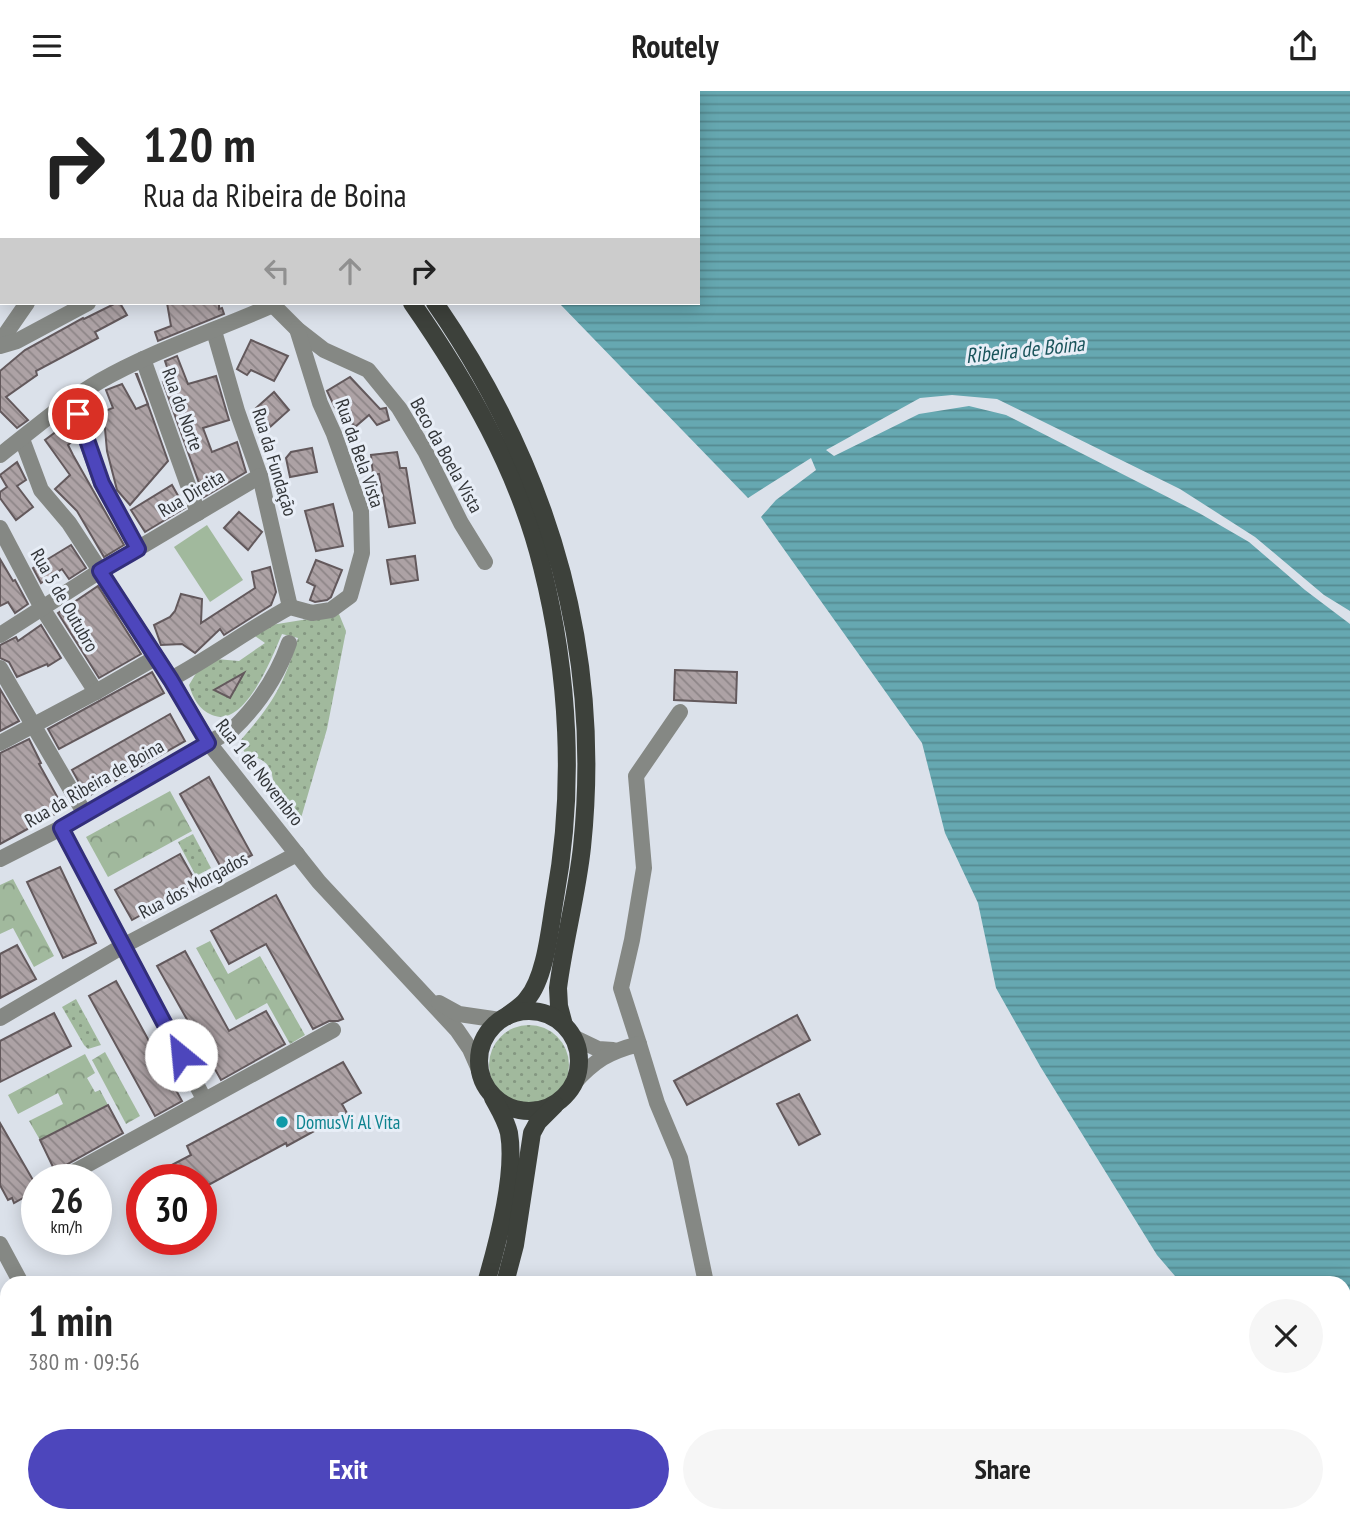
<!DOCTYPE html>
<meta charset="utf-8">
<style>
:root{--surface:#fff;--page:#f6f6f6;--text:#222;--muted:#767676;--accent:#4d46bc}
body{margin:0;font-family:"PT Sans Narrow",sans-serif;background:var(--page);color:var(--text);height:100vh;display:flex;flex-direction:column;font-size:26px;white-space:nowrap}
*{box-sizing:border-box;margin:0}
p{font-size:23px;color:var(--muted)}
.icon{flex:none;width:38px;height:38px;fill:none;stroke:currentColor;stroke-width:2;stroke-linecap:round;stroke-linejoin:round}
.map{position:relative;flex:1;overflow:hidden}
.panel{position:absolute;left:0px;top:1185px;width:1351px;height:247px;display:flex;flex-direction:column;background:var(--surface);border-radius:21px 21px 0 0;box-shadow:0 4px 18px #0003}
.panel>*{flex:none}
.hud{position:absolute;left:0px;top:0px;width:700px;height:214px;box-shadow:0 4px 18px #0003;background:#fff;color:var(--text);overflow:hidden}
.speed{position:absolute;left:21px;top:1073px;display:flex;gap:14px;font-size:35px;font-weight:700;text-align:center}
.speed>*{display:grid;place-content:center;width:91px;height:91px;border-radius:50%;background:var(--surface);box-shadow:0 4px 18px #0003;line-height:1}
.speed small{font-size:18px;font-weight:400}
.speed .limit{border:10px solid #d22;background:#fff;color:#111}
.pin{position:absolute;display:grid;place-items:center;width:60px;height:60px;color:#fff;margin:-30px;border:4px solid #fff;border-radius:50%;box-shadow:0 2px 7px #0007}
.me{position:absolute;width:77px;margin:-38px;rotate:332deg;stroke-linejoin:round;filter:drop-shadow(0 0 5px #0008)}
.turn{display:flex;align-items:center;gap:24px;height:147px;padding:0 28px;font-size:32px}
.turn .icon{width:91px;height:91px;stroke-width:2.5}
.turn b{display:block;font-size:49px;line-height:60px}
.lanes{display:flex;align-items:center;height:66px;padding:0 28px;background:#0003;justify-content:center;gap:35px;direction:ltr}
.lanes .off{opacity:.35}
.round{display:grid;place-items:center;flex:none;width:74px;height:74px;border-radius:37px;background:var(--page)}
.summary{display:flex;align-items:center;justify-content:space-between;height:119px;padding:0 28px}
h1{font-size:42px;font-weight:700;line-height:52px}
.primary-button{display:flex;gap:14px;margin-top:auto;padding:14px 28px}
.primary-button a{flex:1;height:80px;border-radius:42px;background:var(--accent);color:#fff;font-size:28px;font-weight:700;line-height:80px;text-align:center}
.primary-button a+a{background:var(--page);color:var(--text)}
header{display:flex;justify-content:space-between;align-items:center;height:91px;padding:0 28px;background:var(--surface);font-size:32px;font-weight:700}
.map>svg:first-child{display:block}
.grass{fill:url(#grass-dots)}
.park{fill:url(#park-crowns)}
.pitch{fill:#a1b99d}
.water{fill:url(#water-rules)}
.building{fill:url(#building-back-hatch);stroke:#63595c;stroke-width:2}
.lines{fill:none;stroke-linecap:round;stroke-linejoin:round}
.minor{stroke:#858884;stroke-width:16}
.major{stroke:#3d413b;stroke-width:18}
.route-casing{stroke:#322e7a;stroke-width:18}
.route{stroke:#4d46bc;stroke-width:12}
.culture-dot{fill:#0f9aa8;stroke:#e8eef7;stroke-width:2.5}
.labels{text-anchor:middle;stroke-width:6;stroke-linejoin:round;paint-order:stroke}
.street-label{font-size:19px;fill:#333639;stroke:#e8eef7}
.culture-label{font-size:19px;fill:#0d838f;stroke:#e8eef7;text-anchor:start}
.water-label{font-size:21px;font-style:italic;fill:#1a545b;stroke:#e8eef7}
</style>
<header><svg class="icon" aria-label="menu" viewBox="0 0 24 24"><path d="M4 6h16M4 12h16M4 18h16"/></svg>Routely<svg class="icon" aria-label="share" viewBox="0 0 24 24"><path d="M12 15V3M7 8l5-5 5 5M5 13v7h14v-7"/></svg></header>
<div class="map">
<svg width="1350" height="1430" viewBox="0 0 1350 1430">
<defs>
<pattern id="grass-dots" width="8" height="8" patternUnits="userSpaceOnUse" patternTransform="scale(1.75)"><rect width="8" height="8" fill="#a1b99d"/><path d="M2 2h.1M6 6h.1" fill="none" stroke="#849781" stroke-width="1.8" stroke-linecap="round"/></pattern>
<pattern id="park-crowns" width="20" height="18" patternUnits="userSpaceOnUse" patternTransform="scale(1.75)"><rect width="20" height="18" fill="#a1b99d"/><path d="M2 6a3 3 0 1 1 6 0M12 15a3 3 0 1 1 6 0" fill="none" stroke="#849781"/></pattern>
<pattern id="water-rules" width="6" height="5" patternUnits="userSpaceOnUse" patternTransform="scale(1.75)"><rect width="6" height="5" fill="#66a8b1"/><path d="M0 2.5h6" fill="none" stroke="#558a91"/></pattern>
<pattern id="building-back-hatch" width="6" height="6" patternUnits="userSpaceOnUse" patternTransform="scale(1.75)"><rect width="6" height="6" fill="#ada2a5"/><path d="M-1 5l2 2M0 0l6 6M5-1l2 2" fill="none" stroke="#8d8587"/></pattern>
</defs>
<rect width="100%" height="100%" fill="#dbe1ea"/>
<!-- grass -->
<g class="grass">
<path d="M339 523 346 540 327 638 299 734C292 726 282 716 278 706 269 686 278 670 247 664L238 652C272 614 283 596 298 547L282 543C272 566 245 638 212 624 199 619 193 607 189 594L198 579 216 568 239 570 265 552 255 545 265 535Z"/>
<path d="M193 743 211 777 196 785 178 751Z"/>
<path d="M76 908 101 954 88 958 84 954 62 916Z"/>
<circle cx="529" cy="974" r="40"/>
</g>
<!-- park -->
<g class="park">
<path d="M170 700 192 740 108 786 86 746Z"/>
<path d="M13 788 54 865 34 876 13 837 0 843V794Z"/>
<path d="M210 850 228 883 260 865 305 944 290 953 267 912 236 929 196 857Z"/>
<path d="M105 961 140 1025 126 1033 92 969Z"/>
<path d="M85 963 95 982 87 987 95 1001 100 999 108 1014 40 1049 29 1030 63 1013 58 1002 18 1023 8 1004Z"/>
</g>
<!-- pitch -->
<path class="pitch" d="M207 434 243 489 210 511 174 456Z"/>
<!-- water -->
<path class="water" d="M353 0H1350V520L1324 504 1255 446 1180 398 997 308 952 304 920 307 826 359 834 365 919 323 969 315 1006 324 1199 422 1249 451 1305 499 1350 533V1373L1344 1368V1192H1181L1157 1164 1040 975 996 897 978 812 945 742 922 652 761 426 776 409 816 379 811 367 748 407 559 212H698V2Z"/>
<!-- building -->
<g class="building">
<path d="M116 212H120L127 224 95 241 98 247 36 280 37 284 6 306 28 329 17 337 0 320V280L25 259 83 227 84 228Z"/>
<path d="M167 212H219V218L222 217 224 223 158 250 155 241 171 235Z"/>
<path d="M251 249 288 265 274 290 251 279 247 284 237 278Z"/>
<path d="M177 265 188 293 216 285 229 329 203 337 212 361 237 351 246 381 204 406 163 291 171 288 165 270Z"/>
<path d="M136 283H137L168 370 130 414 117 399 107 360 105 338 99 322 113 317 106 299 122 293 136 318 148 313Z"/>
<path d="M350 286 380 318 386 317 389 329 377 334 369 324 355 336 343 322 339 325 327 300Z"/>
<path d="M274 301 289 319 270 336 255 318Z"/>
<path d="M65 334 75 348 68 354 73 364 124 454 104 466 77 420 55 398 70 384 45 349Z"/>
<path d="M312 357 317 381 290 386 286 367 291 361Z"/>
<path d="M397 361 400 377H406L415 432 389 436 379 383 373 384 371 364Z"/>
<path d="M17 371 26 389 17 395 33 416 16 429 0 407V401L7 396 0 384Z"/>
<path d="M172 394 185 417 145 441 131 419Z"/>
<path d="M333 413 343 455 316 460 305 420Z"/>
<path d="M239 421 262 441 248 459 224 437Z"/>
<path d="M71 454 86 477 69 488 62 478 41 492 33 477Z"/>
<path d="M415 465 418 489 391 493 387 469Z"/>
<path d="M0 468 13 490 15 489 28 513 15 522 8 511 0 515Z"/>
<path d="M316 469 342 479 331 506 327 509 315 511 310 509 315 495 307 491Z"/>
<path d="M270 476 276 501 271 514 224 544 220 538 195 562 182 553 161 554 154 534 170 526 175 520 181 503 202 508 201 532 255 497 252 481Z"/>
<path d="M98 495 141 563 99 587 58 522Z"/>
<path d="M41 534 61 567 48 575 47 573 17 586 9 571 0 567V554L16 546 18 550Z"/>
<path d="M675 579 737 581 736 612 674 609Z"/>
<path d="M152 581 164 602 59 658 48 638Z"/>
<path d="M244 582 230 607 214 599Z"/>
<path d="M0 598 19 630 0 640Z"/>
<path d="M170 623 185 650 87 706 72 679Z"/>
<path d="M29 648 41 672 39 673 64 718 0 753V662Z"/>
<path d="M209 686 252 764 223 780 180 703Z"/>
<path d="M180 763 197 793 132 829 115 799Z"/>
<path d="M60 776 96 852 63 867 27 791Z"/>
<path d="M276 804 343 928 338 930H329L313 938 266 853 229 873 211 840Z"/>
<path d="M17 854 36 888 0 907V863Z"/>
<path d="M185 860 229 940 266 920 285 953 221 989 157 875Z"/>
<path d="M116 890 182 1010 155 1025 89 905Z"/>
<path d="M54 922 71 955 0 991V950Z"/>
<path d="M797 924 810 949 687 1014 674 990Z"/>
<path d="M343 971 361 1002 342 1013 347 1022 287 1055 286 1052 201 1098V1088H175L168 1076 191 1064 187 1055Z"/>
<path d="M799 1003 820 1043 799 1054 777 1013Z"/>
<path d="M108 1014 123 1042 55 1080 40 1049Z"/>
<path d="M0 1032 37 1096V1099L14 1112 12 1107 8 1109 0 1094Z"/>
</g>
<g class="lines">
<!-- minor -->
<g class="minor">
<path d="M222 0 223 2"/>
<path d="M271 212 297 238 324 259 368 279 399 317 425 360 461 432 485 471"/>
<path d="M214 240 237 320 260 385 290 516"/>
<path d="M0 251 27 212"/>
<path d="M0 255 17 250 88 212"/>
<path d="M143 268 198 422"/>
<path d="M72 307 101 392 138 458"/>
<path d="M22 348 41 399 69 432 171 588 208 651 319 791 457 939 470 958 481 983"/>
<path d="M0 364C33 339 64 311 100 290 152 260 217 239 273 214"/>
<path d="M0 437 42 517 96 601"/>
<path d="M0 544 100 480 260 385"/>
<path d="M0 577 85 723"/>
<path d="M171 588C212 566 249 538 290 516L312 522 331 519 350 505 362 462 361 420 334 343 320 312 297 238"/>
<path d="M0 652 96 601 155 567"/>
<path d="M61 737 204 1008"/>
<path d="M0 768 61 737 233 638C259 613 277 586 289 552"/>
<path d="M439 912 459 923 500 929"/>
<path d="M0 927 123 855 297 763"/>
<path d="M573 946 598 958 613 959"/>
<path d="M639 953 621 897 632 849 644 777 636 685 680 621"/>
<path d="M573 993C595 969 608 961 639 953L657 1012 680 1067 706 1192"/>
<path d="M61 1088 333 939"/>
<path d="M0 1153 21 1192"/>
<path d="M921 1424 923 1430"/>
</g>
<!-- major -->
<g class="major">
<path d="M264 0 265 2"/>
<path d="M287 0 288 2"/>
<path d="M412 212C467 291 519 381 542 476 569 583 575 698 555 807 550 835 546 886 527 908 522 915 513 920 507 925"/>
<path d="M435 212C548 376 603 556 582 756 577 803 564 850 558 897L559 915 564 934"/>
<circle cx="529" cy="970" r="50"/>
<path d="M486 1192C498 1151 516 1083 509 1042 506 1029 499 1018 493 1007"/>
<path d="M505 1192 515 1154 532 1042 538 1031 555 1014"/>
<path d="M386 1430 389 1424"/>
<path d="M407 1430 410 1424"/>
</g>
</g>
<g class="lines">
<defs>
<path id="route" d="M78 323 102 392 138 458 100 480 171 589 208 652 61 737 181 964"/>
</defs>
<!-- route casing -->
<use href="#route" class="route-casing"/>
<!-- route -->
<use href="#route" class="route"/>
</g>
<!-- markers -->
<circle class="culture-dot" cx="282" cy="1031" r="7"/>
<g class="labels">
<!-- street labels -->
<g class="street-label">
<text transform="translate(183 318) rotate(70)" y="7">Rua do Norte</text>
<text transform="translate(360 362) rotate(71)" y="7">Rua da Bela Vista</text>
<text transform="translate(447 364) rotate(61)" y="7">Beco da Boela Vista</text>
<text transform="translate(275 371) rotate(73)" y="7">Rua da Fundação</text>
<text transform="translate(191 402) rotate(-31)" y="7">Rua Direita</text>
<text transform="translate(65 509) rotate(60)" y="7">Rua 5 de Outubro</text>
<text transform="translate(260 681) rotate(52)" y="7">Rua 1 de Novembro</text>
<text transform="translate(94 692) rotate(-30)" y="7">Rua da Ribeira de Boina</text>
<text transform="translate(193 794) rotate(-28)" y="7">Rua dos Morgados</text>
</g>
<!-- culture labels -->
<g class="culture-label">
<text x="296" y="1038">DomusVi Al Vita</text>
</g>
<!-- water labels -->
<g class="water-label">
<text transform="translate(1025 259) rotate(-6)" y="7">Ribeira de Boina</text>
</g>
</g>
</svg>
<div class="speed"><div>26<small>km/h</small></div><div class="limit">30</div></div>
<div class="pin" style="left:78px;top:323px;background:#d93025"><svg class="icon" aria-label="arrive" viewBox="0 0 24 24"><path d="M6 21V4h12l-3 4 3 4H6"/></svg></div>
<svg class="me" style="left:181px;top:964px" viewBox="-20 -20 40 40"><circle r="19" fill="#fff"/><path d="M0-13L10 11 0 6-10 11z" fill="#4d46bc"/></svg>
<div class="hud">
<div class="turn"><svg class="icon" aria-label="right" viewBox="0 0 24 24"><path d="M7 20v-9h11M14 6l5 5-5 5"/></svg><div><b>120 m</b>Rua da Ribeira de Boina</div></div>
<div class="lanes"><svg class="icon off" aria-label="left" viewBox="0 0 24 24"><path d="M17 20v-9H6M10 6l-5 5 5 5"/></svg><svg class="icon off" aria-label="ahead" viewBox="0 0 24 24"><path d="M12 20V5M6 11l6-6 6 6"/></svg><svg class="icon" aria-label="right" viewBox="0 0 24 24"><path d="M7 20v-9h11M14 6l5 5-5 5"/></svg></div>
</div>
<section class="panel">
<div class="summary"><div><h1>1 min</h1><p>380 m · 09:56</p></div><a class="round"><svg class="icon" aria-label="close" viewBox="0 0 24 24"><path d="M6 6l12 12M18 6L6 18"/></svg></a></div>
<div class="primary-button"><a>Exit</a><a>Share</a></div>
</section>
</div>
